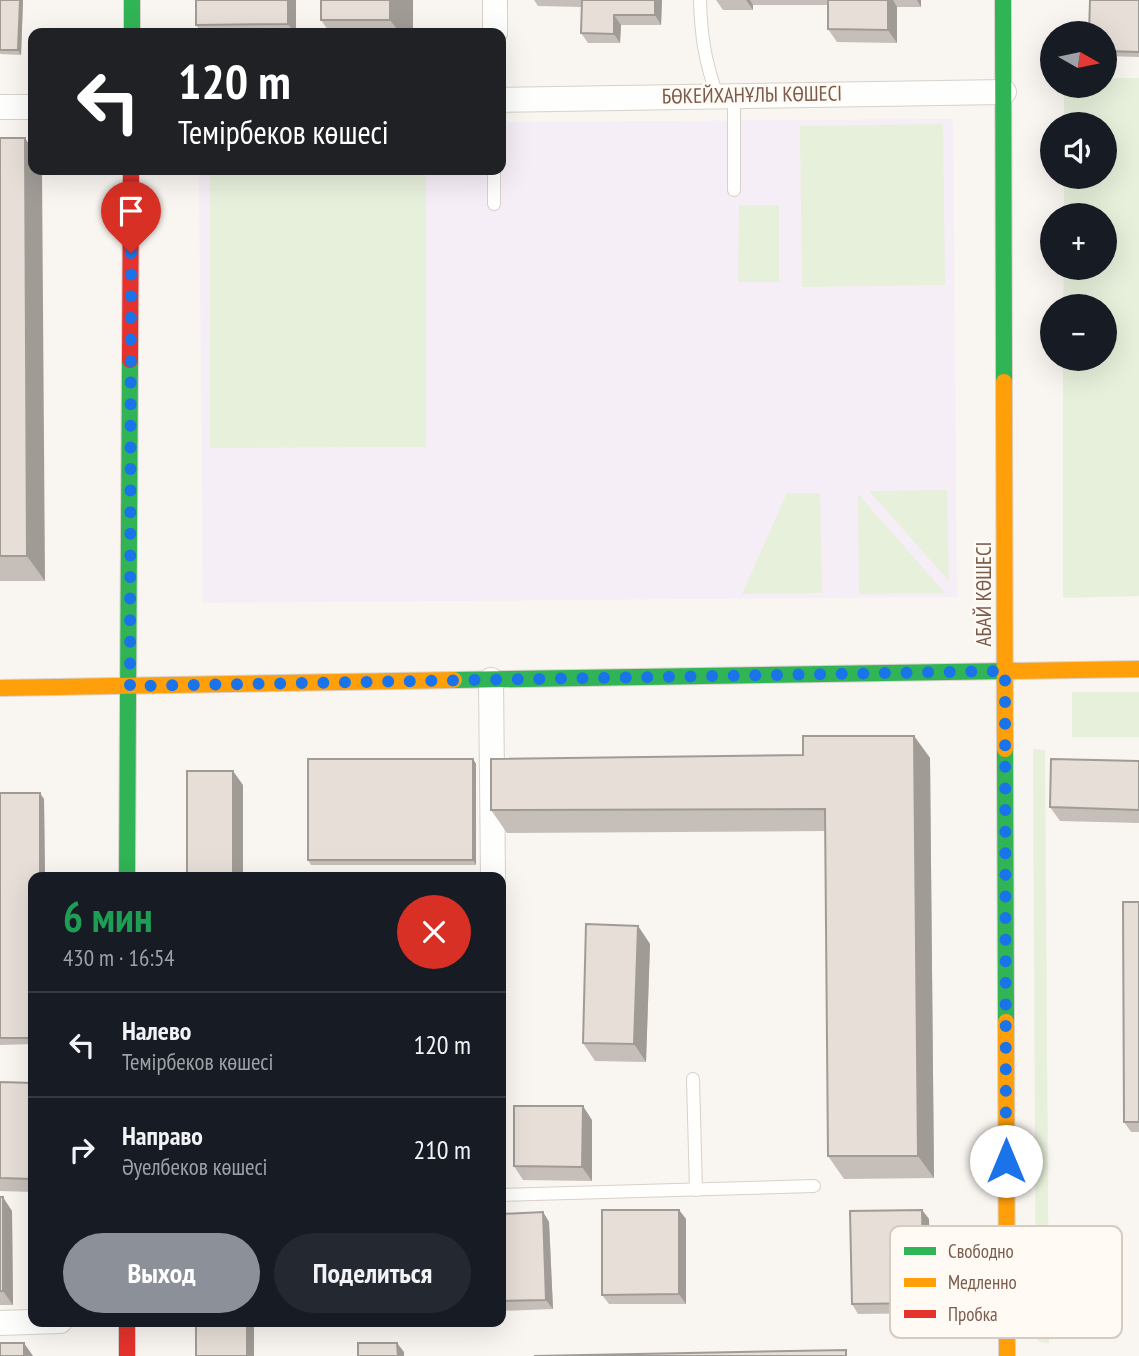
<!DOCTYPE html>
<html lang="ru">
<meta charset="utf-8">
<style>
:root{--surface:#171b24;--page:#242831;--text:#f1f3f6;--muted:#9ea1a6;--line:#363941;--accent:#8c9099}
body{margin:0;font-family:"PT Sans Narrow",sans-serif;background:var(--page);color:var(--text);height:100vh;display:flex;flex-direction:column;font-size:26px;white-space:nowrap}
*{box-sizing:border-box;margin:0}
p{font-size:23px;color:var(--muted)}
.icon{flex:none;width:38px;height:38px;fill:none;stroke:currentColor;stroke-width:2;stroke-linecap:round;stroke-linejoin:round}
.map{position:relative;flex:1;overflow:hidden}
.details{position:absolute;left:28px;top:872px;width:478px;height:455px;display:flex;flex-direction:column;background:var(--surface);border-radius:14px;box-shadow:0 7px 28px #0002}
.details>*{flex:none}
.guide{position:absolute;left:28px;top:28px;width:478px;height:147px;border-radius:14px;box-shadow:0 7px 28px #0002;background:#202124;color:#fff;overflow:hidden}
.needle{width:46px;rotate:99deg}
.buttons{position:absolute;left:1040px;top:21px;display:grid;gap:14px}
.buttons a{display:grid;place-items:center;width:77px;height:77px;border-radius:50%;background:var(--surface);box-shadow:0 7px 28px #0002;font-size:35px}
.pin{position:absolute;display:grid;place-items:center;width:60px;height:60px;color:#fff;margin:-72px -30px;border-radius:50% 50% 50% 0;rotate:-45deg;box-shadow:0 0 7px #0007}
.pin .icon{rotate:45deg}
.me{position:absolute;width:77px;margin:-38px;rotate:0deg;stroke-linejoin:round;filter:drop-shadow(0 0 5px #0008)}
.turn{display:flex;align-items:center;gap:24px;height:147px;padding:0 35px;font-size:32px}
.turn .icon{width:91px;height:91px;stroke-width:2.5}
.turn b{display:block;font-size:49px;line-height:60px}
.round{display:grid;place-items:center;flex:none;width:74px;height:74px;border-radius:37px;background:var(--page)}
.overview{display:flex;align-items:center;justify-content:space-between;height:119px;padding:0 35px}
h1{font-size:42px;font-weight:600;line-height:52px;color:#1e9e55}
.button{display:flex;gap:14px;margin-top:auto;padding:14px 35px}
.button a{flex:1;height:80px;border-radius:42px;background:var(--accent);color:#fff;font-size:28px;font-weight:600;line-height:80px;text-align:center}
.button a+a{background:var(--page);color:var(--text)}
ul{padding:0;list-style:none}
li{display:flex;align-items:center;gap:21px;height:105px;padding:0 35px;border-top:2px solid var(--line)}
li div{flex:1}
li b{display:block;font-size:26px}
li em{font-style:normal}
.map>svg:first-child{display:block}
.education{fill:#f6eef6}
.green{fill:#e7f0db}
.lines{fill:none;stroke-linecap:round;stroke-linejoin:round}
.lane-casing{stroke:#d7d1cb;stroke-width:14}
.street-casing{stroke:#d7d1cb;stroke-width:26}
.fast-casing{stroke:#d9d2cb;stroke-width:18}
.slow-casing{stroke:#d9d2cb;stroke-width:18}
.jam-casing{stroke:#d9d2cb;stroke-width:18}
.lane{stroke:#fefefd;stroke-width:12}
.street{stroke:#fefefd;stroke-width:24}
.fast{stroke:#30b455;stroke-width:16}
.slow{stroke:#ff9f0a;stroke-width:16}
.jam{stroke:#e5322d;stroke-width:16}
.wall{fill:#c6bfb9}
.shaded-wall{fill:#a19b96}
.building{fill:#e6ded7;stroke:#a19b96;stroke-width:2}
.route{stroke:#1a73e8;stroke-width:12;stroke-dasharray:0 21.6}
.labels{text-anchor:middle;stroke-width:5;stroke-linejoin:round;paint-order:stroke}
.street-label{font-size:21px;fill:#7a5c4d;stroke:#fffaf3}
.key{fill:#fffaf3;stroke:#d7cbc1;stroke-width:2}
.key-label{font-size:19px;fill:#7a5c4d}
</style>
<div class="map">
<svg width="1139" height="1356" viewBox="0 0 1139 1356">
<rect width="100%" height="100%" fill="#f9f5f0"/>
<!-- education -->
<path class="education" d="M953 119 957 597 203 603 199 170H500L501 122Z"/>
<!-- green -->
<g class="green">
<path d="M1104 78H1139V596L1063 598V359H1104V306H1063L1064 268H1104V215H1064V177H1104V124H1064V86H1104Z"/>
<path d="M943 124 945 285 802 287 800 126Z"/>
<path d="M210 170H426V447L210 448Z"/>
<path d="M739 205H779V282H738Z"/>
<path d="M947 490 949 581 869 491Z"/>
<path d="M787 493H820L822 593 742 594Z"/>
<path d="M858 494 945 593 859 594Z"/>
<rect x="1072" y="692" width="67" height="45"/>
<path d="M1033 749 1045 750 1049 1343 1040 1342 1036 1338Z"/>
</g>
<g class="lines">
<defs>
<g id="lane">
<path d="M700 0C701 36 705 62 717 95"/>
<path d="M734 95V190"/>
<path d="M494 170V204"/>
<path d="M693 1079 696 1190"/>
<path d="M500 1195 814 1186"/>
</g>
<g id="street">
<path d="M495 33V0"/>
<path d="M500 100 1004 92"/>
<path d="M0 107H33"/>
<path d="M491 680 493 877"/>
<path d="M0 1323 60 1321"/>
</g>
<g id="fast">
<path d="M132 0V33"/>
<path d="M1003 0 1004 382"/>
<path d="M454 680 1009 671"/>
<path d="M1005 749 1006 1022"/>
<path d="M127 877 130 360"/>
</g>
<g id="slow">
<path d="M1004 382 1005 749"/>
<path d="M1009 671 1139 669"/>
<path d="M0 688 454 680"/>
<path d="M1006 1022 1007 1356"/>
</g>
<g id="jam">
<path d="M130 360 131 170"/>
<path d="M127 1321V1356"/>
</g>
</defs>
<!-- lane casing -->
<use href="#lane" class="lane-casing"/>
<!-- street casing -->
<use href="#street" class="street-casing"/>
<!-- fast casing -->
<use href="#fast" class="fast-casing"/>
<!-- slow casing -->
<use href="#slow" class="slow-casing"/>
<!-- jam casing -->
<use href="#jam" class="jam-casing"/>
<!-- lane -->
<use href="#lane" class="lane"/>
<!-- street -->
<use href="#street" class="street"/>
<!-- fast -->
<use href="#fast" class="fast"/>
<!-- slow -->
<use href="#slow" class="slow"/>
<!-- jam -->
<use href="#jam" class="jam"/>
</g>
<!-- wall -->
<g class="wall">
<path d="M0 0H23L21 55 0 54Z"/>
<path d="M196 0H296V33H202L196 25Z"/>
<path d="M413 0V33H330L321 20Z"/>
<path d="M534 0H662L661 25H621L620 43H588L581 33 582 7 538 6Z"/>
<path d="M716 0H921V7H897V43L837 42 828 29V5H753V10H723Z"/>
<path d="M1139 0V57L1104 56V33Z"/>
<path d="M0 138 45 581H0Z"/>
<path d="M914 736 930 758 934 1178 844 1179 828 1156 825 831 507 833 491 810Z"/>
<path d="M473 759 476 764V865H311L308 860Z"/>
<path d="M1139 761V823L1060 821 1050 807Z"/>
<path d="M0 793 44 799 45 877H33V1044L0 1045Z"/>
<path d="M1139 902V1132H1131L1124 1122Z"/>
<path d="M638 926 650 944 646 1062 595 1061 583 1043Z"/>
<path d="M0 1082 33 1083V1192L0 1191Z"/>
<path d="M592 1120V1181L523 1180 514 1166Z"/>
<path d="M0 1197 12 1211 13 1305H0Z"/>
<path d="M679 1210 686 1219V1304H609L602 1295Z"/>
<path d="M922 1210 929 1219 931 1313 858 1314 852 1304Z"/>
<path d="M543 1212 549 1222 553 1309 500 1311V1214Z"/>
</g>
<!-- shaded-wall -->
<g class="shaded-wall">
<path d="M20 0H23L21 55 18 50Z"/>
<path d="M288 0H296V33H295L288 24Z"/>
<path d="M390 0H413V33H400L390 20Z"/>
<path d="M655 0H662L661 25 655 15Z"/>
<path d="M746 0H750L753 5V10Z"/>
<path d="M888 0H893L897 7V43L888 30Z"/>
<path d="M917 0H921V7Z"/>
<path d="M614 15 621 25 620 43 614 34Z"/>
<path d="M25 138 33 150V170H42L45 581 27 556Z"/>
<path d="M914 736 930 758 934 1178 918 1156Z"/>
<path d="M473 759 476 764V865L473 860Z"/>
<path d="M233 771 243 785V877H233Z"/>
<path d="M40 793 44 799 45 877H40Z"/>
<path d="M638 926 650 944 646 1062 634 1044Z"/>
<path d="M583 1106 592 1120V1181L582 1167Z"/>
<path d="M3 1197 12 1211 13 1305 3 1291Z"/>
<path d="M679 1210 686 1219V1304L679 1294Z"/>
<path d="M922 1210 929 1219 931 1313 924 1303Z"/>
<path d="M543 1212 549 1222 553 1309 546 1300Z"/>
<rect x="247" y="1321" width="7" height="35"/>
<path d="M24 1343 33 1356H24Z"/>
<path d="M397 1343 404 1352V1356H398Z"/>
</g>
<!-- building -->
<g class="building">
<path d="M0 0H20L18 50H0Z"/>
<path d="M196 0H288V24L196 25Z"/>
<rect x="321" y="0" width="69" height="20"/>
<path d="M582 0H655V15H614V34L581 33Z"/>
<path d="M828 0H888V30L828 29Z"/>
<path d="M1090 0H1139V52L1104 51V33H1089Z"/>
<path d="M0 138H25L27 556H0Z"/>
<path d="M803 736H914L918 1156H828L825 809 491 810V759L803 755Z"/>
<rect x="308" y="759" width="165" height="101"/>
<path d="M1051 759 1139 761V810L1050 807Z"/>
<rect x="187" y="771" width="46" height="106"/>
<path d="M0 793H40V877H33V1038H0Z"/>
<path d="M1123 902H1139V1122H1124Z"/>
<path d="M586 924 638 926 634 1044 583 1043Z"/>
<path d="M0 1082 33 1083V1179L0 1178Z"/>
<path d="M514 1106H583L582 1167 514 1166Z"/>
<rect x="0" y="1197" width="3" height="94"/>
<path d="M602 1210H679V1294L602 1295Z"/>
<path d="M922 1210 924 1303 852 1304 850 1211Z"/>
<path d="M543 1212 546 1300 500 1301V1214Z"/>
<rect x="196" y="1321" width="51" height="35"/>
<rect x="0" y="1343" width="24" height="13"/>
<path d="M358 1343H397L398 1356H358Z"/>
<path d="M846 1350V1356H534Z"/>
</g>
<g class="lines">
<!-- route -->
<path class="route" d="M131 253 130 686 1005 671 1006 1161"/>
</g>
<g class="labels">
<!-- street labels -->
<g class="street-label">
<text transform="translate(752 95) rotate(-1)" y="7">БӨКЕЙХАНҰЛЫ КӨШЕСІ</text>
<text transform="translate(984 594) rotate(-90)" y="7">АБАЙ КӨШЕСІ</text>
</g>
</g>
<!-- legend -->
<rect x="890" y="1226" width="232" height="112" rx="10" class="key"/>
<rect x="904" y="1247" width="32" height="8" fill="#30b455"/>
<rect x="904" y="1278" width="32" height="9" fill="#ff9f0a"/>
<rect x="904" y="1310" width="32" height="8" fill="#e5322d"/>
<g class="key-label">
<text x="948" y="1258">Свободно</text>
<text x="948" y="1289">Медленно</text>
<text x="948" y="1321">Пробка</text>
</g>
</svg>
<div class="buttons">
<a><svg class="needle" viewBox="-14 -14 28 28"><path d="M0-13l5 13h-10z" fill="#e53935"/><path d="M0 13l5-13h-10z" fill="#9ea1a6"/></svg></a>
<a><svg class="icon" aria-label="sound" viewBox="0 0 24 24"><path d="M4 9h4l5-4v14l-5-4H4zM17 9q2 3 0 6"/></svg></a>
<a>+</a>
<a>−</a>
</div>
<div class="pin" style="left:131px;top:253px;background:#d93025"><svg class="icon" aria-label="arrive" viewBox="0 0 24 24"><path d="M6 21V4h12l-3 4 3 4H6"/></svg></div>
<svg class="me" style="left:1006px;top:1161px" viewBox="-20 -20 40 40"><circle r="19" fill="#fff"/><path d="M0-13L10 11 0 6-10 11z" fill="#1a73e8"/></svg>
<div class="guide">
<div class="turn"><svg class="icon" aria-label="left" viewBox="0 0 24 24"><path d="M17 20v-9H6M10 6l-5 5 5 5"/></svg><div><b>120 m</b>Темірбеков көшесі</div></div>
</div>
<section class="details">
<div class="overview"><div><h1>6 мин</h1><p>430 m · 16:54</p></div><a class="round" style="background:#d93025;color:#fff"><svg class="icon" aria-label="close" viewBox="0 0 24 24"><path d="M6 6l12 12M18 6L6 18"/></svg></a></div>
<ul>
<li><svg class="icon" aria-label="left" viewBox="0 0 24 24"><path d="M17 20v-9H6M10 6l-5 5 5 5"/></svg><div><b>Налево</b><p>Темірбеков көшесі</p></div><em>120 m</em></li>
<li><svg class="icon" aria-label="right" viewBox="0 0 24 24"><path d="M7 20v-9h11M14 6l5 5-5 5"/></svg><div><b>Направо</b><p>Әуелбеков көшесі</p></div><em>210 m</em></li>
</ul>
<div class="button"><a>Выход</a><a>Поделиться</a></div>
</section>
</div>
